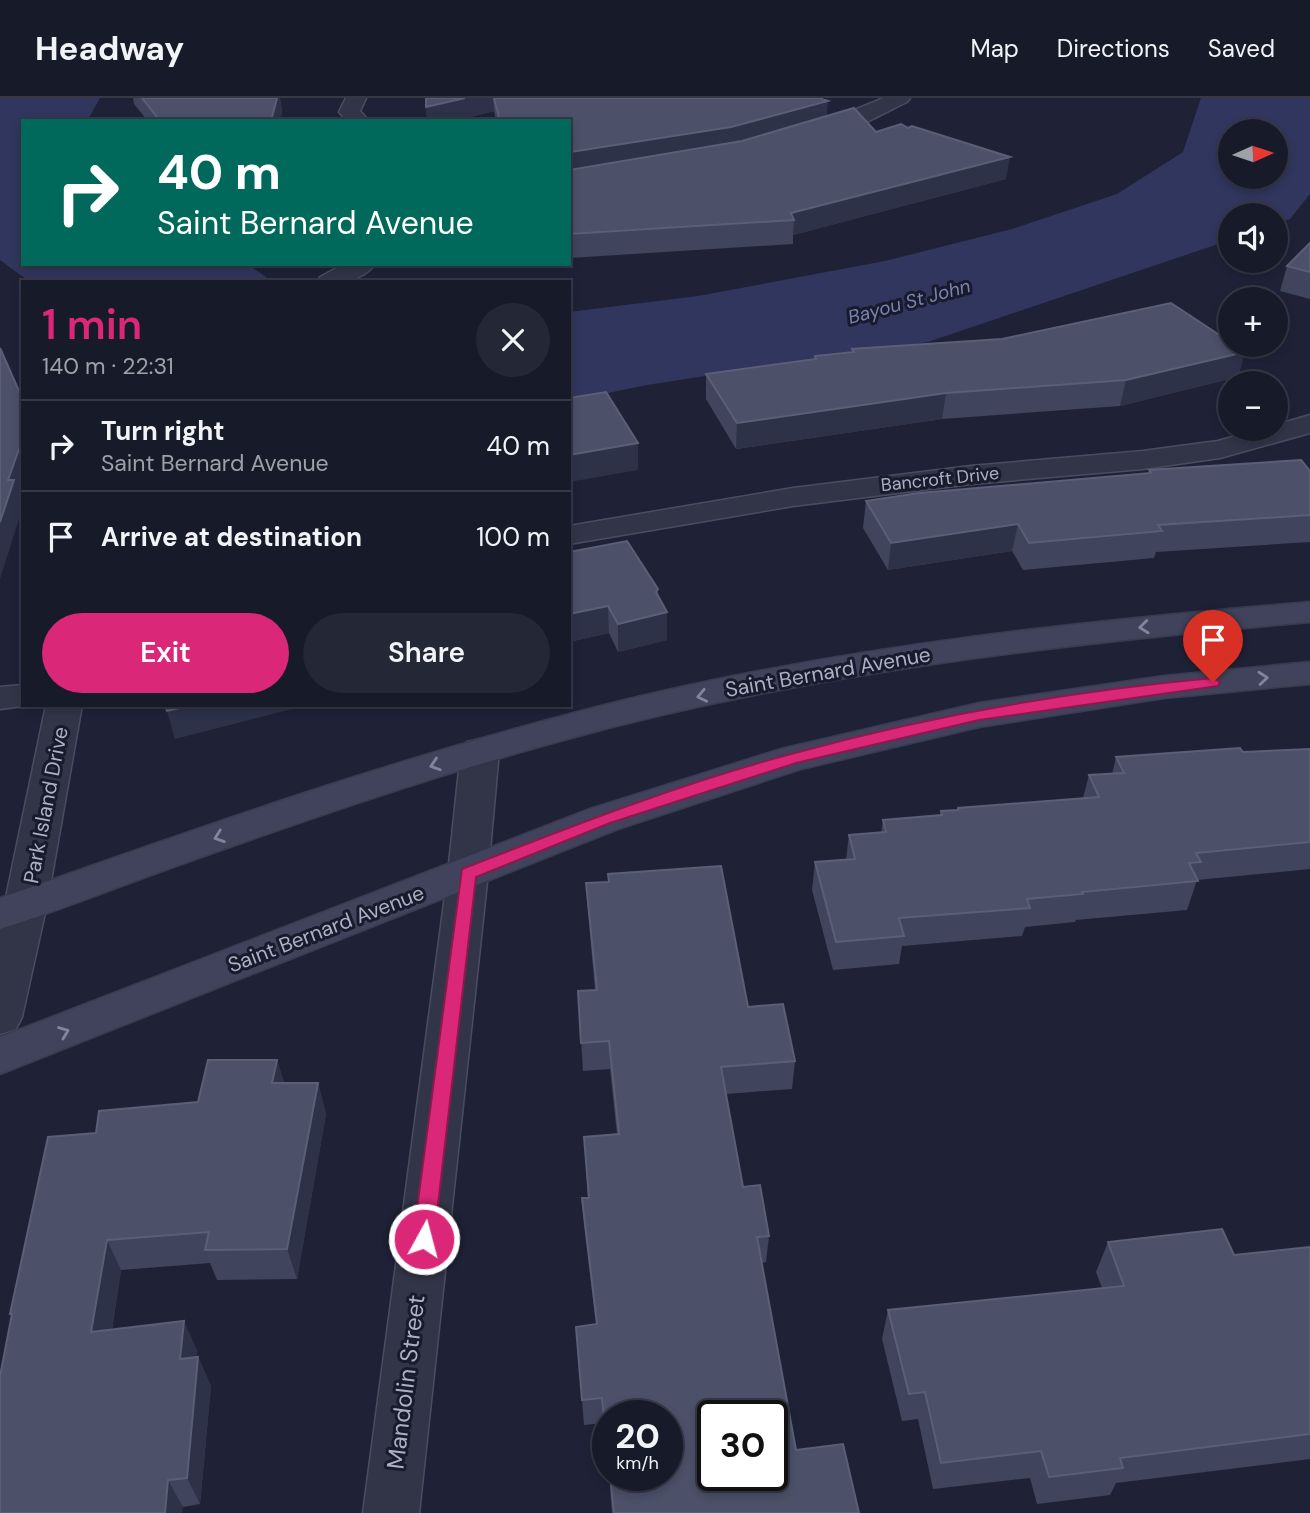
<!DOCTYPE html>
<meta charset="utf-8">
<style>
:root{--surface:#171a29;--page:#242735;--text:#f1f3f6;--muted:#9ea1a8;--line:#363846;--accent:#db2777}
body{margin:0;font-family:"DM Sans",sans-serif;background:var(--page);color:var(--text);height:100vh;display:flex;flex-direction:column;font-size:26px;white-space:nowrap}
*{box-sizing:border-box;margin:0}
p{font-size:23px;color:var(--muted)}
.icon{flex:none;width:38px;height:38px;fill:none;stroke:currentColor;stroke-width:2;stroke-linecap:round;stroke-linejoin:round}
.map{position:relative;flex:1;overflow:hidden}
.drawer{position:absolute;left:21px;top:182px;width:550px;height:427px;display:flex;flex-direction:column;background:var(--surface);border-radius:0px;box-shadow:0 4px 10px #0003,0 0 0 2px var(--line)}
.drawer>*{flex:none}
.top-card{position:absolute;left:21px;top:21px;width:550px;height:147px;border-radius:0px;box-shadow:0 4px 10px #0003,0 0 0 2px var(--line);background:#00695c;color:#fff;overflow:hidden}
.needle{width:46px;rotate:87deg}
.tools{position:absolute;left:1218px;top:21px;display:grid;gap:14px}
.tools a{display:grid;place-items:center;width:70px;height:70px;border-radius:50%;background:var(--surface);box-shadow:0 4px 10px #0003,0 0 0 2px var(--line);font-size:35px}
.speed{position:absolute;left:592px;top:1302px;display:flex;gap:14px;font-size:35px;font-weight:700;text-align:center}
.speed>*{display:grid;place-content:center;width:91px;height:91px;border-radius:50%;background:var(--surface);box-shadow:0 4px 10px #0003,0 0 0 2px var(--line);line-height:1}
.speed small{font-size:18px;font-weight:400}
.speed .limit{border:4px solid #111;border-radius:10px;background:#fff;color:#111}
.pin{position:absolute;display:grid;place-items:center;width:60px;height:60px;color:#fff;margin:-72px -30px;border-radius:50% 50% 50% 0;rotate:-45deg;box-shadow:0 0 7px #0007}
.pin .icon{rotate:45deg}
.me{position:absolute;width:77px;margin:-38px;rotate:7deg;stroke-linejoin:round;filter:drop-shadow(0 0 5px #0008)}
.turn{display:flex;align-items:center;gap:24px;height:147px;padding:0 21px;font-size:32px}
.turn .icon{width:91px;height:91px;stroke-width:2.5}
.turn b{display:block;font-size:49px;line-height:60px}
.round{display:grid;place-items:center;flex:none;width:74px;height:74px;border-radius:37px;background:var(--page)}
.summary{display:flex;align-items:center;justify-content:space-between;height:119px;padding:0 21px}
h1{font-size:42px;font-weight:600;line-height:52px;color:var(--accent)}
.button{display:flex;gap:14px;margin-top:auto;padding:14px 21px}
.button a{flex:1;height:80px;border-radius:42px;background:var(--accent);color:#fff;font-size:28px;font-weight:600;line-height:80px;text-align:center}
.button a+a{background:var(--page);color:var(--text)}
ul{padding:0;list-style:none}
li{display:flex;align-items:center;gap:21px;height:91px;padding:0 21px;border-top:2px solid var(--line)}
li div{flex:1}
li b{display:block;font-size:26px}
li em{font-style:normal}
header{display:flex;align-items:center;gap:42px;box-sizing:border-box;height:98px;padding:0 35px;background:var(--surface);border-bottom:2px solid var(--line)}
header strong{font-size:33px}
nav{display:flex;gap:38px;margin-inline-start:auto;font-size:24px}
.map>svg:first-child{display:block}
.water{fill:#30365d;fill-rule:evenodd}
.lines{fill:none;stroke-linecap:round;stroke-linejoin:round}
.street-casing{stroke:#4a4d60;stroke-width:3}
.secondary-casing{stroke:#393c4e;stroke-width:3}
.street{fill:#323548;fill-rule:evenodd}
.secondary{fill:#40435b;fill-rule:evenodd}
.wall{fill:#40445d}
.shaded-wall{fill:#2e3249}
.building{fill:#4c5068;stroke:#5b5e77;stroke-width:2;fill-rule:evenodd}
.oneway{stroke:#81849b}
.route{fill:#db2777;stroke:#8e194d;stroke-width:2}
.labels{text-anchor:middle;stroke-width:6;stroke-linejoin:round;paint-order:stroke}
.far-street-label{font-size:18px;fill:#acafc5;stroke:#181b2c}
.far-water-label{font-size:19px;font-style:italic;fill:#7a83b2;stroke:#181b2c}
.street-label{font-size:21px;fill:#acafc5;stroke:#181b2c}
.near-street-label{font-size:24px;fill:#acafc5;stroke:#181b2c}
</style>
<header>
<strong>Headway</strong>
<nav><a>Map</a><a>Directions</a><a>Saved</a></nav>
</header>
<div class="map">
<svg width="1310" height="1415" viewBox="0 0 1310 1415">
<rect width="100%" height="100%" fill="#1f2237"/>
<!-- water -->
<g class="water">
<path d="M0 0H100L87 23H23V166H247L273 184H30L0 162Z"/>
<path d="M1201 0H1310V96L1290 121 1276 126V117H1230V142L928 244 647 287 569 303V214L698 198 885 163 1012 131 1117 96 1183 54ZM1230 33H1276V79H1230Z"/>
</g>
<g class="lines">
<defs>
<g id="street">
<path d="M346 0H366L360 13 369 23H347L339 14Z"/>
<path d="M883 0H910L907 4C883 15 830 47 805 40L802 36C806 30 871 6 883 0Z"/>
<path d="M344 166H375C362 185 337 184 317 184L320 179Z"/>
<path d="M1310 317V335L1220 360 1143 371 971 386 793 408 569 446V428L793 390 971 368 1143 353 1218 343 1261 331H1276V327Z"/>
<path d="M23 587V607H31L0 611V589Z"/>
<path d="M46 607H82L47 806 22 919 16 931 0 936V828Z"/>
<path d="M480 641 493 644 499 653 488 775 419 1415H363L448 775 461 653 467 644Z"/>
</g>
<g id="secondary">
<path d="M1310 504V524C1057 546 805 575 560 643 429 679 300 724 173 769 115 790 58 813 0 831V800C209 726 418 652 633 600 855 547 1083 523 1310 504Z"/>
<path d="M1310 564V586L1164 600 979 629 801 671 618 731 0 976V939L590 711 781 651 979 605 1164 578Z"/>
</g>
</defs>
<!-- street casing -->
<use href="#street" class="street-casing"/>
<!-- secondary casing -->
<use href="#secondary" class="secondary-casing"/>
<!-- street -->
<use href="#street" class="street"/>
<!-- secondary -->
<use href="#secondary" class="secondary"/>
</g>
<!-- wall -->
<g class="wall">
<path d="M133 0H280L282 14 280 23H148L134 6Z"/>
<path d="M426 0H824L827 18 876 34 1006 81 793 137V146L569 160V72L570 71 569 70V23H496L494 13 455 23H427Z"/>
<path d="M1310 145V201L1280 193 1287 168Z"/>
<path d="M852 251 1245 254 1238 279 1120 308 942 321 736 351 706 301V276L814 261 815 258 852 254Z"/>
<path d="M1149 372 1310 373V444L1156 454 1154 460 1023 472 1012 453 888 472 863 430 866 403 1148 375Z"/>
<path d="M569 454 658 498 667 542 618 554 609 535 569 544Z"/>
<path d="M1310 651V771L1197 782 1187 812 1076 822 1075 824 1025 829 1022 838 902 848 899 866 833 872 812 792 815 764 846 762 849 737 881 735 883 722 940 717 941 713 957 712 958 710 1083 700 1089 677 1112 676 1116 659Z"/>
<path d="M608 776 748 909 795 963 792 991 726 996 743 1089 769 1138 766 1164 762 1165 796 1352 859 1415H612L609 1377H667L607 1318V1361L604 1325 584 1327 576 1229 596 1226 584 1127 582 1100H588L584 1039 617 1036 610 971 583 973 578 893 595 892 588 814 586 785 608 784Z"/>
<path d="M277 962 284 985H318L326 1016 297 1181 217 1182 210 1165 121 1172 112 1232 197 1252 196 1259H198L211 1288 200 1406 183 1409 10 1216 96 1035 198 1004Z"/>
<path d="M1108 1144 1234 1157 1310 1149V1361L1116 1385 1110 1397 1037 1406 1030 1380 933 1391 918 1321 902 1323 882 1241 888 1212 1102 1190 1096 1174Z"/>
</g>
<!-- shaded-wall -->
<g class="shaded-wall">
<path d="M277 0H280L282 14 280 23H271Z"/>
<path d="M465 0H493L494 13 455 23H427L426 9Z"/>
<path d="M822 0H824V4L828 3 826 23 730 49 572 75 571 54Z"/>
<path d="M1010 59 1006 81 793 137 794 122 791 115Z"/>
<path d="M1245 254 1238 279 1120 308 1126 282Z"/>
<path d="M946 295 942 321 736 351 737 325Z"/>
<path d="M23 340V391L20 400 23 408 0 481V424L8 382Z"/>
<path d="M638 345V372L569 384V357Z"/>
<path d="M1018 426 1012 453 888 472 891 445Z"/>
<path d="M658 491V516L667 514V542L618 554V526Z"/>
<path d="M608 508 609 535 569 544V516Z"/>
<path d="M191 607H308L175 641 167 613Z"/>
<path d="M277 962 286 993 272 985Z"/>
<path d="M318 985 326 1016 297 1181 287 1151Z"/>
<path d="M107 1142 121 1172 107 1263 91 1234Z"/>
<path d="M184 1223 197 1252 193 1290 180 1261Z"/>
<path d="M198 1259 211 1288 200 1406 187 1380Z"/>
<path d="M168 1382 183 1409 182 1415H165Z"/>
</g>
<!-- building -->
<g class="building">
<path d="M142 0H277L271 23H160Z"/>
<path d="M426 0H465L426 9Z"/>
<path d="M494 0H822V1L828 3 731 29 571 54 569 49V23H500Z"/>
<path d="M854 10 876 34 901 26 908 30 912 28 1010 59 791 115 794 122 569 136V72L742 43Z"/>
<path d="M1310 145V174L1287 168Z"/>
<path d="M1171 205 1230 244V247H1234L1245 254 1126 282 946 295 737 325 706 276 816 261 815 258 854 254 852 251 1002 241Z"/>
<path d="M0 250 23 302V319L21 325 23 324V340L8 382H14L0 424Z"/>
<path d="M606 294 638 345 569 357V300Z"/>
<path d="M1301 362 1310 373V417L1158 427 1162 433 1029 445 1018 426 891 445 866 403 919 395 1151 375 1149 372Z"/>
<path d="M627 443 658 491 656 494 667 514 618 526 608 508 569 516V460H571L569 454Z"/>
<path d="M165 607H191L167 613Z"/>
<path d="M1240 650 1243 654 1310 651V744L1196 755 1201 764 1189 765 1198 783 1082 794 1083 796 1027 801 1030 810 899 820 904 838 836 844 815 764 855 761 849 737 886 734 883 722 942 717 941 713 958 712V710L1099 699 1089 677 1124 675 1116 659Z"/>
<path d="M721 768 748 909 783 906 795 963 721 969 743 1089 760 1087 769 1138 757 1139 796 1352 843 1346 859 1415H614L610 1377H667V1318H607V1350L602 1300 582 1302 576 1229 597 1226 582 1100H589L584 1039 619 1036 609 943 581 945 578 893 597 892 586 785 609 784 608 776ZM712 1318H772V1377H712Z"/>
<path d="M208 962H277L272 985H318L287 1151 205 1152 209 1134 107 1142 91 1234 184 1223 180 1261 198 1259 187 1380 168 1382 165 1415H0V1278L12 1216H10L48 1039 96 1035 99 1013 198 1004Z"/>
<path d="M1222 1131 1234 1157 1310 1149V1336L1120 1360 1123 1370 1049 1379 1041 1353 941 1365 925 1294 909 1296 888 1212 1124 1188 1108 1144Z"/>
</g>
<!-- one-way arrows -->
<defs><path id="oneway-chevron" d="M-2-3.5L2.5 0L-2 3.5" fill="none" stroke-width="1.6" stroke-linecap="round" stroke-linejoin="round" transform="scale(1.75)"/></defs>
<g class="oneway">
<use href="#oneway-chevron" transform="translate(1144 529) rotate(174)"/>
<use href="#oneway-chevron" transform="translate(1263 580) rotate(-5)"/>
<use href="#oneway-chevron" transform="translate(702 598) rotate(168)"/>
<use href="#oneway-chevron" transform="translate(435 667) rotate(162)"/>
<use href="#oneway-chevron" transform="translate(219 739) rotate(161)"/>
<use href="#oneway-chevron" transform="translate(64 934) rotate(-21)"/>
</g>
<!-- route -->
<path class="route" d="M1213 580 1220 584 1218 588 979 622 796 665 610 725 476 779 434 1141 431 1148 424 1151 416 1148 413 1141 462 771C570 729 679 686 791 656 928 618 1071 593 1213 580Z"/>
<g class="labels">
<!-- far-street labels -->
<g class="far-street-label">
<text transform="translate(940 381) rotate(-6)" y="6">Bancroft Drive</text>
</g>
<!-- far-water labels -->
<g class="far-water-label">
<text transform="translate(909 203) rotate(-15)" y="7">Bayou St John</text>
</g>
<!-- street labels -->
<g class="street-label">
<text transform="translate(828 574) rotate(-10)" y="7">Saint Bernard Avenue</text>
<text transform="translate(46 707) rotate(-79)" y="7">Park Island Drive</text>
<text transform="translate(326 831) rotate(-21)" y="7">Saint Bernard Avenue</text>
</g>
<!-- near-street labels -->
<g class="near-street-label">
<text transform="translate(406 1284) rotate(-83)" y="8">Mandolin Street</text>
</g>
</g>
</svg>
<div class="tools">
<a><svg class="needle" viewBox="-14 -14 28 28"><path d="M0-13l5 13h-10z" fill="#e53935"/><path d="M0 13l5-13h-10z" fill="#9ea1a8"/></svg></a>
<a><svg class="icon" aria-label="sound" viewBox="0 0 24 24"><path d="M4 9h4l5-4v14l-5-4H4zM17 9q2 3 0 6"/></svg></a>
<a>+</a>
<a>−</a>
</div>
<div class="speed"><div>20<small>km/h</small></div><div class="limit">30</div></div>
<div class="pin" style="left:1213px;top:584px;background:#d93025"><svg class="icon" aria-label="arrive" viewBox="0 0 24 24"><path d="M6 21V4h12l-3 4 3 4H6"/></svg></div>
<svg class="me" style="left:424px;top:1141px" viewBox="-20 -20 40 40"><circle r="17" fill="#db2777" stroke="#fff" stroke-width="3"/><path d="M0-11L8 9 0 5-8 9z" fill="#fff"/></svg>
<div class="top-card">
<div class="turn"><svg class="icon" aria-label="right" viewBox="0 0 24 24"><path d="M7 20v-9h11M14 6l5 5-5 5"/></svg><div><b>40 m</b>Saint Bernard Avenue</div></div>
</div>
<section class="drawer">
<div class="summary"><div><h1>1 min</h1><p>140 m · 22:31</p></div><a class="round"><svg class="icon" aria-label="close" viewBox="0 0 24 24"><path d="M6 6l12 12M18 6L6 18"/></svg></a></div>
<ul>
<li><svg class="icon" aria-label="right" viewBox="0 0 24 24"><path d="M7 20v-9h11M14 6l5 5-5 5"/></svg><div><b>Turn right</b><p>Saint Bernard Avenue</p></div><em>40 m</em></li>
<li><svg class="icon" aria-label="arrive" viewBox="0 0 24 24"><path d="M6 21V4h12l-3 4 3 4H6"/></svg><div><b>Arrive at destination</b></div><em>100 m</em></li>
</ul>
<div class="button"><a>Exit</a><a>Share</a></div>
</section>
</div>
